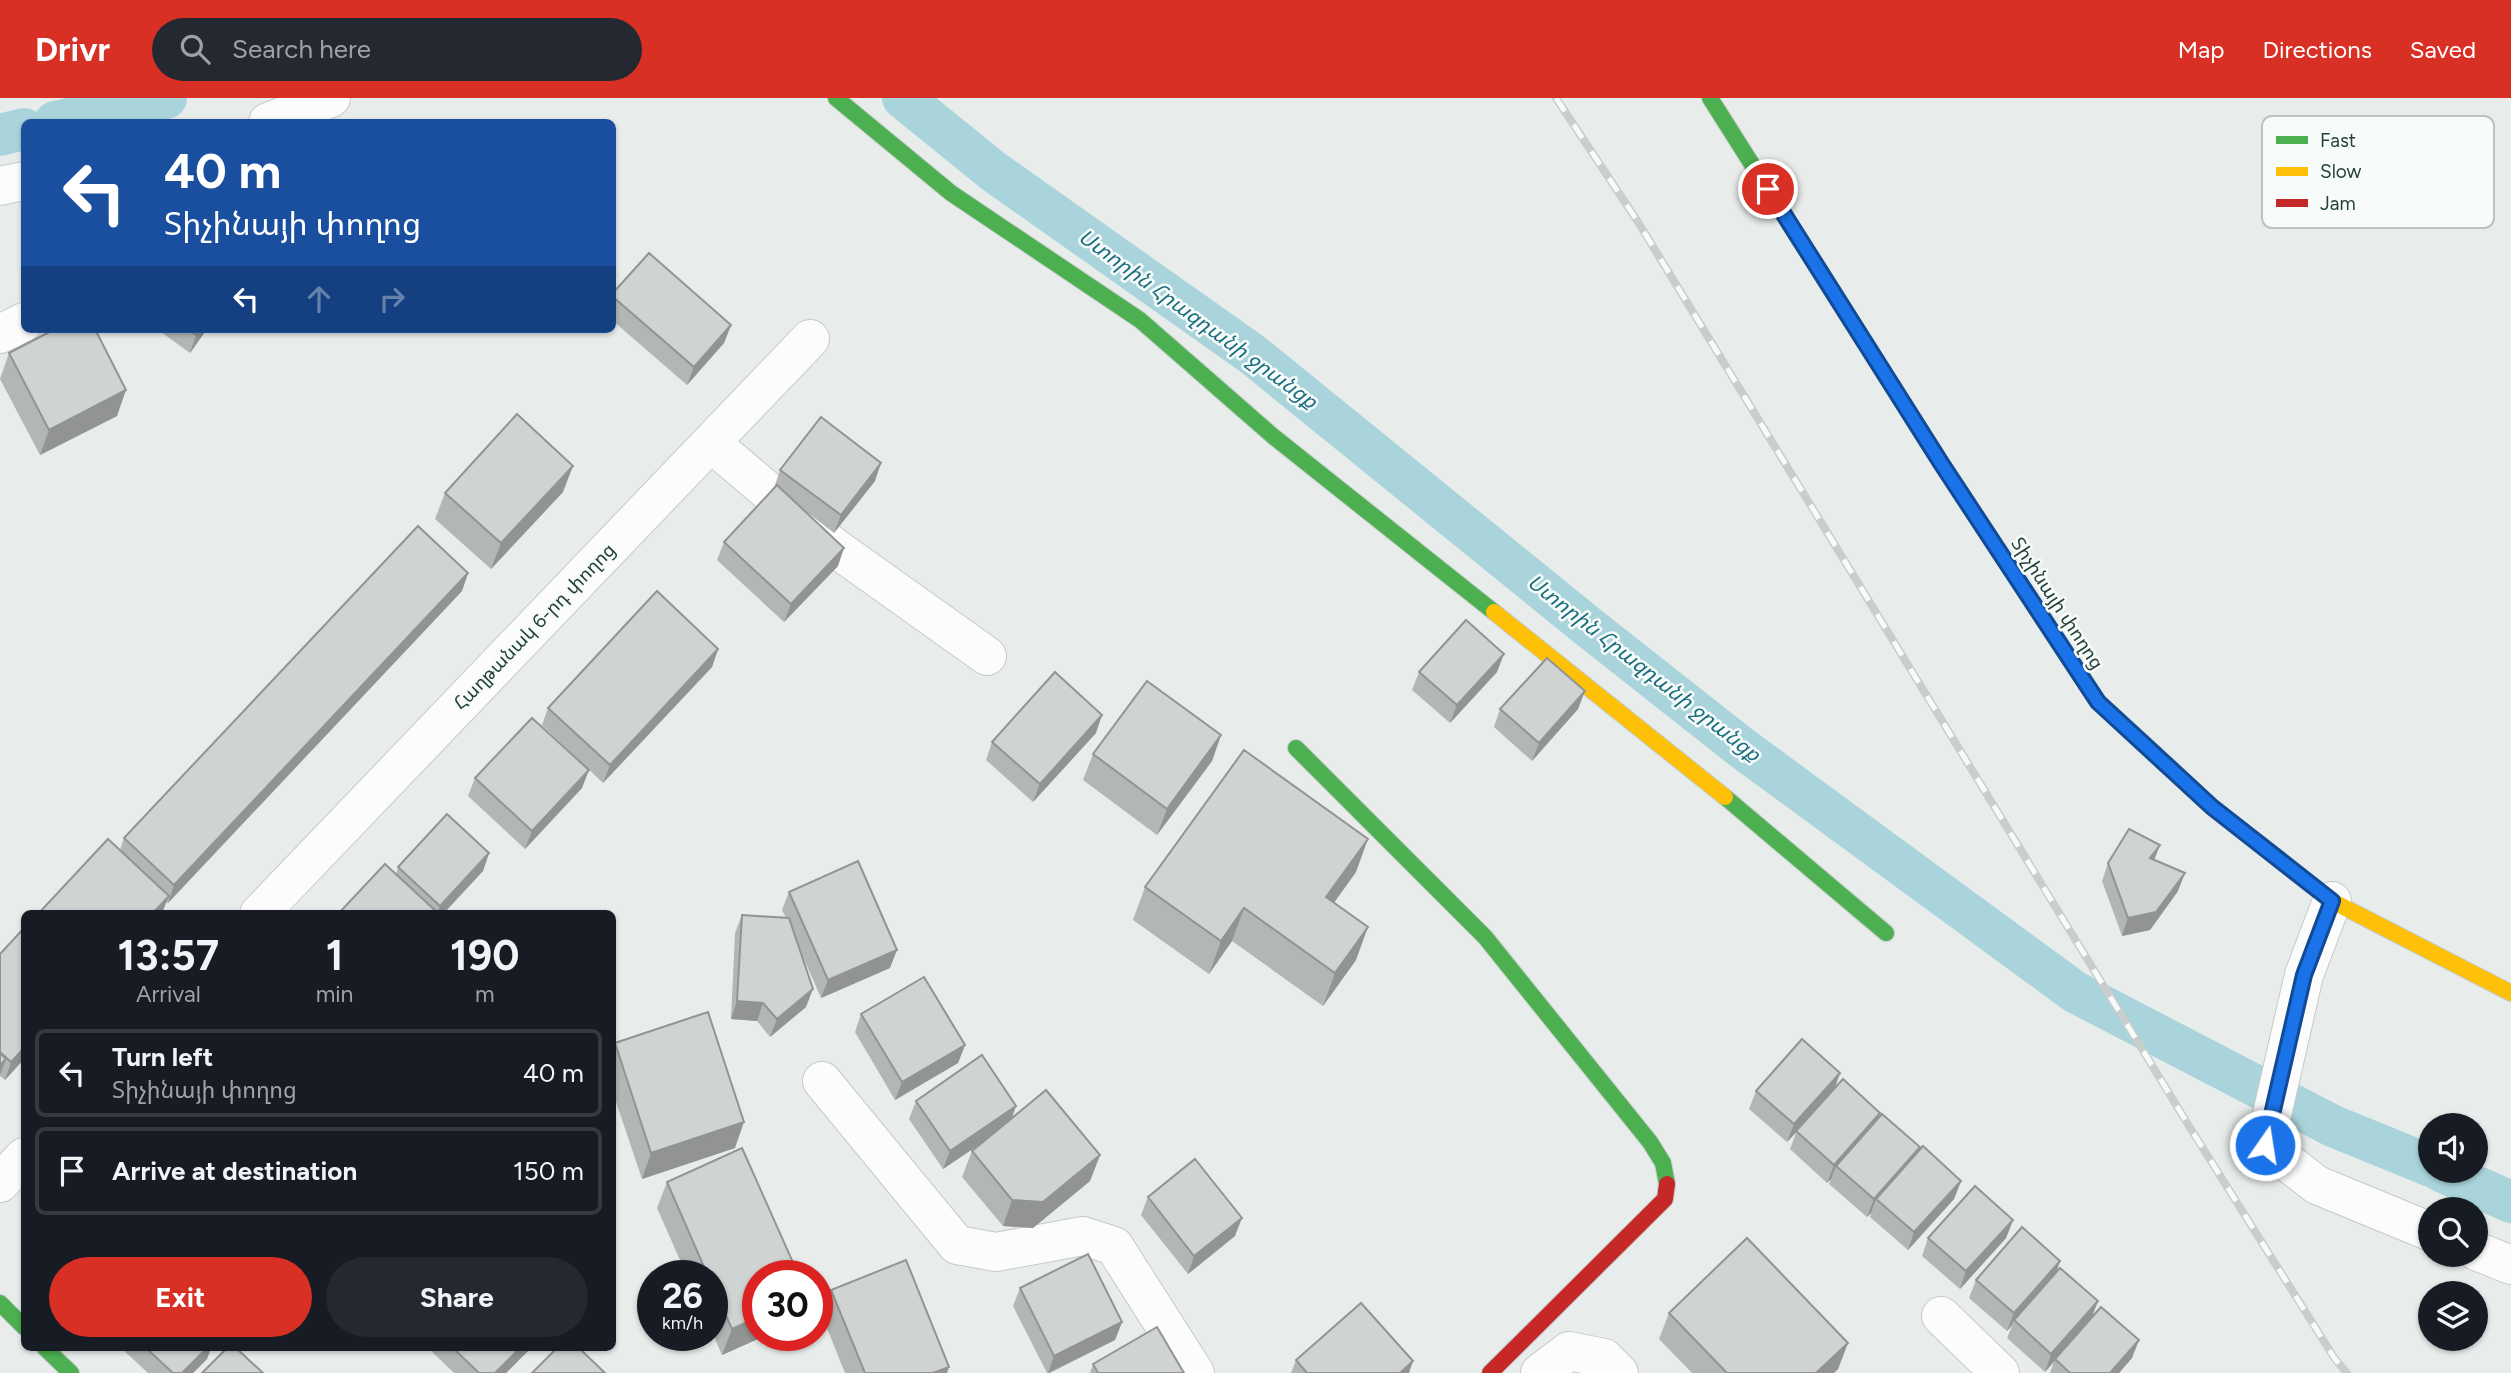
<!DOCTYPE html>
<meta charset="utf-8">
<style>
:root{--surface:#171b24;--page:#242831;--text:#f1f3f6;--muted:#9ea1a6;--line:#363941;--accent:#d93025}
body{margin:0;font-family:Figtree,"Noto Sans Armenian",sans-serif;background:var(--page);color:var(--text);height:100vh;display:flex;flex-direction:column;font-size:26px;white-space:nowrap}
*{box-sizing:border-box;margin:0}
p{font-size:23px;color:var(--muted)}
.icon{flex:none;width:38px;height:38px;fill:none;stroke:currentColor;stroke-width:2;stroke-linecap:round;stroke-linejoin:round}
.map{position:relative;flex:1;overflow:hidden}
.panel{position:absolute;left:21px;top:812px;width:595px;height:441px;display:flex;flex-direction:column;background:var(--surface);border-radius:10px;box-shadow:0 2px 5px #0004}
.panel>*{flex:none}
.banner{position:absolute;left:21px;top:21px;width:595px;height:214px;border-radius:10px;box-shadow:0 2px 5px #0004;background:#1a4fa0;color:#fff;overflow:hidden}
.controls{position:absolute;left:2418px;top:1015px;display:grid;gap:14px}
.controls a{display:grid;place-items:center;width:70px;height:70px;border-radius:50%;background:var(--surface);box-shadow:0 2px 5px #0004;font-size:35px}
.speed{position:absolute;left:637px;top:1162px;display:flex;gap:14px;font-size:35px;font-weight:700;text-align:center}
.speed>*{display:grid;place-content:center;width:91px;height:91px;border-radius:50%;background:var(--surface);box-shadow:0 2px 5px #0004;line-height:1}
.speed small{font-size:18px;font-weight:400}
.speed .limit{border:10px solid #d22;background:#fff;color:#111}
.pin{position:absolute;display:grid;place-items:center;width:60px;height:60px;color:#fff;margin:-30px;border:4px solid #fff;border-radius:50%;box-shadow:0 2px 7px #0007}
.me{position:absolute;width:77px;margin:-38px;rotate:13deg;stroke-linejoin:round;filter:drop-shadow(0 0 5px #0008)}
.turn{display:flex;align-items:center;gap:24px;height:147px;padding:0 28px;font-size:32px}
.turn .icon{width:91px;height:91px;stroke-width:2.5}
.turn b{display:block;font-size:49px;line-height:60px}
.lanes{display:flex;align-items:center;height:66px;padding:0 28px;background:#0003;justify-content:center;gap:35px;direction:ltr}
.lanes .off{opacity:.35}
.eta{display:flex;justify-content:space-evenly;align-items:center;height:119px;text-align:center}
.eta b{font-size:42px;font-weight:700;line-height:49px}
.action{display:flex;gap:14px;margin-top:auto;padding:14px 28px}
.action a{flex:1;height:80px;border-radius:42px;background:var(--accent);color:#fff;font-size:28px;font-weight:700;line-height:80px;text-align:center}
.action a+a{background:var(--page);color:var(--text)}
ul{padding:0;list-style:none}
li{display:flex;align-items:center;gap:21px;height:88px;margin:0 14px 10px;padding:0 14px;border:4px solid var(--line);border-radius:10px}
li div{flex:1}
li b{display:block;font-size:26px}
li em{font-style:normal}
header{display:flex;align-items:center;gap:42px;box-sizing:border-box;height:98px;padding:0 35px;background:var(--accent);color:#fff}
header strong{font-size:33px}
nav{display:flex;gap:38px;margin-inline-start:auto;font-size:24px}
.search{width:490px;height:63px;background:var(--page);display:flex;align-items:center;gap:18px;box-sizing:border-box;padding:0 24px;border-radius:38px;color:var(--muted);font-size:26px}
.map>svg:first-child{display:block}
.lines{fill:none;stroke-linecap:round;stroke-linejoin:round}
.canal{stroke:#a9d4db;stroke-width:42}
.street-casing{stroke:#c5cac8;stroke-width:40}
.fast-casing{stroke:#c3cbc8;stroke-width:18}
.slow-casing{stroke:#c3cbc8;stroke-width:18}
.jam-casing{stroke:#c3cbc8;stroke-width:18}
.street{stroke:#fcfcfc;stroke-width:38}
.fast{stroke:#4caf50;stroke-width:16}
.slow{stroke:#ffc107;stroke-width:16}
.jam{stroke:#c62828;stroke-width:16}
.rail-casing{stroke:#c9cdcc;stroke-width:8}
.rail{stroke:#f7fbf9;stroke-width:5;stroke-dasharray:16;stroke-linecap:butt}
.wall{fill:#b2b6b5}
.shaded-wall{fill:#919493}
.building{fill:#cfd4d2;stroke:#919493;stroke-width:2}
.route-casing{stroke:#114b97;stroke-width:18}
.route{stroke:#1a73e8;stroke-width:12}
.labels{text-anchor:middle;stroke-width:5;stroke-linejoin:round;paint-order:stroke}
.street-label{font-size:19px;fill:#24423a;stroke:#f7fbf9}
.water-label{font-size:21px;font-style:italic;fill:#1c6f80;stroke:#f7fbf9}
.key{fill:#f7fbf9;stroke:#b8c4c0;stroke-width:2}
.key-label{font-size:19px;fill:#24423a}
</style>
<header>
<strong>Drivr</strong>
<div class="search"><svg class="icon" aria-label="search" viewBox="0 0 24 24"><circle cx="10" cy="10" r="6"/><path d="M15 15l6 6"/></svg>Search here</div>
<nav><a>Map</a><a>Directions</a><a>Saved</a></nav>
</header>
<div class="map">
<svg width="2511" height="1275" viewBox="0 0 2511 1275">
<rect width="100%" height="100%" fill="#e8edeb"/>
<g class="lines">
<!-- canal -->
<g class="canal">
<path d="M903 0 993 73 1252 256 1591 531 1742 650 2075 894 2333 1028 2431 1068"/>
<path d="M55 24 166 0"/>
<path d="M0 37 24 31"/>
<path d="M2441 1073 2511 1104"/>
</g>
<defs>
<g id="street">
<path d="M268 24 331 0"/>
<path d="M0 88 24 83"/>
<path d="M0 236 24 224"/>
<path d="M711 345 834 449 987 558"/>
<path d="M2332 803 2304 877 2265 1047 2317 1087 2431 1134"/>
<path d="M259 816 810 241"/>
<path d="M822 983 957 1147 996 1154 1083 1138 1114 1148 1195 1275"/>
<path d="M0 1085 24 1059"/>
<path d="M2476 1153 2511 1167"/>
<path d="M1941 1218 2000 1275"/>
<path d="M1540 1275 1569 1253 1604 1260 1619 1275"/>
</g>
<g id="fast">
<path d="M836 0 951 95 1140 222 1274 339 1494 514"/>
<path d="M1710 0 1941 365 2098 604 2155 656"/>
<path d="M1296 650 1485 839 1650 1044 1663 1065 1667 1086"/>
<path d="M1725 699 1886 835"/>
<path d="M0 1205 24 1229"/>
<path d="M45 1250 71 1275"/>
</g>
<g id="slow">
<path d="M1494 514 1725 699"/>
<path d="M2155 656 2212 709 2332 803 2511 895"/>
</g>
<path id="jam" d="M1490 1275 1665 1101 1667 1086"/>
</defs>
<!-- street casing -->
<use href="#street" class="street-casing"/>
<!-- fast casing -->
<use href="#fast" class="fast-casing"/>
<!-- slow casing -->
<use href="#slow" class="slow-casing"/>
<!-- jam casing -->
<use href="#jam" class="jam-casing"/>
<!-- street -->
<use href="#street" class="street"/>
<!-- fast -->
<use href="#fast" class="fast"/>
<!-- slow -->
<use href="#slow" class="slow"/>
<!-- jam -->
<use href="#jam" class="jam"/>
<defs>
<path id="rail" d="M1556 0 1638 124 2189 1028 2335 1261 2347 1275"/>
</defs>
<!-- rail casing -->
<use href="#rail" class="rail-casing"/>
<!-- rail -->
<use href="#rail" class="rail"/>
</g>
<!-- wall -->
<g class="wall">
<path d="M612 196 731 227 724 245 687 287 612 222Z"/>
<path d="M157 231H207L190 255Z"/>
<path d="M9 255 117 318 40 357 0 281Z"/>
<path d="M780 372 875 383 834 435 808 415 838 468 784 524 717 462 724 444 774 390Z"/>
<path d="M563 394 491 471 435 421 445 395Z"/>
<path d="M468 475 462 493 168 805 166 804 162 815 120 752 124 740Z"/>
<path d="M718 551 712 569 603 685 542 627 548 610Z"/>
<path d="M1419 574H1497L1450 625 1412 592Z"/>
<path d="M1500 611H1578L1532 663 1494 629Z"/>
<path d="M1096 635 1033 704 986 662 992 644Z"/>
<path d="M1221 637 1212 663 1157 737 1083 682 1093 656Z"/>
<path d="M475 680 582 690 525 751 468 698Z"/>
<path d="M489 755 483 773 443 816H338L396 776 398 769Z"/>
<path d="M2154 761 2178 793 2150 832 2122 838 2102 783 2108 765Z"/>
<path d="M1356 774 1334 805 1356 862 1323 908 1232 843 1209 876 1133 822 1145 789Z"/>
<path d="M789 794 890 870 821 900 800 852 806 909 770 939 757 923 731 921 735 835 742 817 786 820 782 812Z"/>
<path d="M24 830V961L5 982 0 978V856Z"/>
<path d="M861 916 965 947 958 965 895 1002 855 934Z"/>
<path d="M615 945 735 1050 642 1081 612 992V952Z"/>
<path d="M1835 990 1879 1020 1919 1053 1961 1083 1954 1101 1908 1152 1870 1119 1871 1115 1867 1119 1829 1086 1831 1081 1827 1085 1790 1051 1796 1035 1787 1044 1749 1011 1756 993Z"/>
<path d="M916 1003 1012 1020 1100 1057 1090 1083 1033 1130 1003 1128 962 1079 972 1053 982 1044 943 1071 909 1021Z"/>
<path d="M667 1084 758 1237H767L722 1257 712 1234V1178H687L657 1110Z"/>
<path d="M1148 1099 1235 1138 1188 1176 1141 1117Z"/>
<path d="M2013 1122 2006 1140 1960 1191 1922 1158 1928 1140Z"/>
<path d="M2060 1163 2056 1175 2098 1203 2092 1219 2132 1260 2119 1275H2050L2054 1263 2045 1274 2007 1240 2012 1228 2007 1233 1969 1200 1976 1182Z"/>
<path d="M1020 1190 1122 1224 1115 1242 1050 1275H1047L1013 1208Z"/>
<path d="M831 1192 947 1275H845L822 1218Z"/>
<path d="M1669 1215 1848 1245 1838 1271 1834 1275H1692L1659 1241Z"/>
<path d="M121 1250H211L207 1261 193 1275H148Z"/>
<path d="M428 1250H531L506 1275H454Z"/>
<path d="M1296 1262 1409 1275H1291Z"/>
<path d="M1093 1266 1184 1275H1090Z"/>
</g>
<!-- shaded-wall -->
<g class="shaded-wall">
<path d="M731 227 724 245 687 287 694 269Z"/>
<path d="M201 231H207L190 255 196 237Z"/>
<path d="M126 292 117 318 40 357 49 332Z"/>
<path d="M881 365 875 383 834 435 841 417Z"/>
<path d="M573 368 563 394 491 471 501 445Z"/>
<path d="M844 450 838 468 784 524 791 506Z"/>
<path d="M468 475 462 493 168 805 174 787Z"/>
<path d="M718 551 712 569 603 685 610 667Z"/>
<path d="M1504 556 1497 574 1450 625 1457 607Z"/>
<path d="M1585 593 1578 611 1532 663 1539 645Z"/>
<path d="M1102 617 1096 635 1033 704 1040 686Z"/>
<path d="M1221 637 1212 663 1157 737 1167 711Z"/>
<path d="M589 672 582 690 525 751 532 733Z"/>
<path d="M1368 741 1356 774 1314 832 1326 799Z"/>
<path d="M2160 747 2153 765 2150 760Z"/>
<path d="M489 755 483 773 443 816H437L440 808Z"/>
<path d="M2185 775 2178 793 2150 832 2122 838 2128 820Z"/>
<path d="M169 798 162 815 152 816Z"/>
<path d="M1244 810 1232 843 1209 876 1221 843Z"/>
<path d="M1368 829 1356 862 1323 908 1335 875Z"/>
<path d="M897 852 890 870 821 900 828 882Z"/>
<path d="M813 891 806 909 770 939 777 921Z"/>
<path d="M737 903 763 905 757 923 731 921Z"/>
<path d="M965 947 958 965 895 1002 902 984Z"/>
<path d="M24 950V961L5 982 11 964Z"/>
<path d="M6 961 0 977V967Z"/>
<path d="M1840 975 1834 993 1787 1044 1794 1026Z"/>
<path d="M1016 1008 1010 1026 943 1071 950 1053Z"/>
<path d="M1880 1015 1874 1033 1836 1068 1831 1081 1827 1085 1834 1067Z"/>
<path d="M744 1024 735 1050 642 1081 651 1055Z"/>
<path d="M1920 1049 1914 1067 1876 1101 1871 1115 1867 1119 1874 1101Z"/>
<path d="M1100 1057 1090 1083 1033 1130 1003 1128 1012 1102Z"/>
<path d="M1961 1083 1954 1101 1908 1152 1914 1134Z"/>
<path d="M1242 1120 1235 1138 1188 1176 1194 1158Z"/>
<path d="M2013 1122 2006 1140 1960 1191 1966 1173Z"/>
<path d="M2060 1163 2054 1181 2014 1222 2011 1228 2007 1233 2014 1215Z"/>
<path d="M2098 1203 2091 1221 2045 1274 2051 1256Z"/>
<path d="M758 1219V1237H767L722 1257 732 1231Z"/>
<path d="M1122 1224 1115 1242 1048 1275 1054 1258Z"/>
<path d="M2139 1242 2132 1260 2119 1275H2110Z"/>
<path d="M1848 1245 1838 1271 1834 1275H1816Z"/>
<path d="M207 1250H211L207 1261 193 1275H182Z"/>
<path d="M520 1250H531L506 1275H495Z"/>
<path d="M1413 1263 1409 1275H1400Z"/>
<path d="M949 1269 947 1275H933Z"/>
</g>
<!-- building -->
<g class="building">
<path d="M649 155 731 227 694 269 612 198V196Z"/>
<path d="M55 231H95L126 292 49 332 9 255Z"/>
<path d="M188 231H201L196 237Z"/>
<path d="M517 316 573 368 501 445 445 395Z"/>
<path d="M821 319 881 365 841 417 780 372Z"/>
<path d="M777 387 844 450 791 506 724 444Z"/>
<path d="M418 428 468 475 174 787 124 740Z"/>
<path d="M657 493 718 551 610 667 548 610Z"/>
<path d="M1466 522 1504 556 1457 607 1419 574Z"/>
<path d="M1547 560 1585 593 1539 645 1500 611Z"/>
<path d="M1055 574 1102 617 1040 686 992 644Z"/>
<path d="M1147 583 1221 637 1167 711 1093 656Z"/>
<path d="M532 620 589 672 532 733 475 680Z"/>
<path d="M1244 652 1368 741 1326 799 1368 829 1335 875 1244 810 1221 843 1145 789Z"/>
<path d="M447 716 489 755 440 808 398 769Z"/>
<path d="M2129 731 2160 747 2150 760 2185 775 2156 814 2128 820 2108 765Z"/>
<path d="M108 741 169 798 152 816H38Z"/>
<path d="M858 763 897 852 828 882 789 794Z"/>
<path d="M385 766 439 816H338Z"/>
<path d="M742 817 789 820 813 891 777 921 763 905 737 903Z"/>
<path d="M24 830V950L11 964 0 954V856Z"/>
<path d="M924 879 965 947 902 984 861 916Z"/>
<path d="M708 914 744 1024 651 1055 615 945Z"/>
<path d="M1802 941 1840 975 1794 1026 1756 993Z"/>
<path d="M0 955 6 961 0 967Z"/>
<path d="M982 957 1016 1008 950 1053 916 1003Z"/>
<path d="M1843 981 1880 1015 1834 1067 1796 1033Z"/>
<path d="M1046 992 1100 1057 1043 1104 1012 1102 972 1053Z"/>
<path d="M1882 1016 1920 1049 1874 1101 1836 1068Z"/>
<path d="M1923 1048 1961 1083 1914 1134 1876 1101Z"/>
<path d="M742 1050 799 1178H758V1219L732 1231 712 1187V1178H708L667 1084Z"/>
<path d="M1195 1061 1242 1120 1194 1158 1148 1099Z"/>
<path d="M1975 1088 2013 1122 1966 1173 1928 1140Z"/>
<path d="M2022 1129 2060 1163 2014 1215 1976 1182Z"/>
<path d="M1747 1140 1848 1245 1816 1275H1727L1669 1215Z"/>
<path d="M1088 1156 1122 1224 1054 1258 1020 1190Z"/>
<path d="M906 1162 949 1269 933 1275H865L831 1192Z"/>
<path d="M2060 1170 2098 1203 2051 1256 2014 1222Z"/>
<path d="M1361 1205 1413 1263 1400 1275H1307L1296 1262Z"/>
<path d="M2101 1209 2139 1242 2110 1275H2070L2055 1261Z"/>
<path d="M1157 1229 1184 1275H1098L1093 1266Z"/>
<path d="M146 1250H207L182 1275H173Z"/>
<path d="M227 1250H236L263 1275H202Z"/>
<path d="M453 1250H520L495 1275H479Z"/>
<path d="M557 1250H579L605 1275H532Z"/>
</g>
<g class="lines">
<defs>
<path id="route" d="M1768 91 1941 365 2098 604 2212 709 2332 803 2304 877 2265 1047"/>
</defs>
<!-- route casing -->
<use href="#route" class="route-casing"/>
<!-- route -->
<use href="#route" class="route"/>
</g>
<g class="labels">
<!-- street labels -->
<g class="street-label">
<text transform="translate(2058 505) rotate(57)" y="7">Տիչինայի փողոց</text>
<text transform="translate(534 528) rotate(-46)" y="7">Հաղթանակ 6-րդ փողոց</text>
</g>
<!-- water labels -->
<g class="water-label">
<text transform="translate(1198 221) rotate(36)" y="7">Ստորին Հրազդանի ջրանցք</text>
<text transform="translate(1644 570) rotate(38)" y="7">Ստորին Հրազդանի ջրանցք</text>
</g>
</g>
<!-- legend -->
<rect x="2262" y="18" width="232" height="112" rx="10" class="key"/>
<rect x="2276" y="38" width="32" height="8" fill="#4caf50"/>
<rect x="2276" y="69" width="32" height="9" fill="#ffc107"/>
<rect x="2276" y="101" width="32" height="8" fill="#c62828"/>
<g class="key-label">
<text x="2320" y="49">Fast</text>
<text x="2320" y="80">Slow</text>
<text x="2320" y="112">Jam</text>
</g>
</svg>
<div class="controls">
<a><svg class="icon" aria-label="sound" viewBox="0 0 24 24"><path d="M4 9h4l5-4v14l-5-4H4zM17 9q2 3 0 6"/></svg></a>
<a><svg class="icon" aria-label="search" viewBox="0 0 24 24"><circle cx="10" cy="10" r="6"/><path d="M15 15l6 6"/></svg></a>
<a><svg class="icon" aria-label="layers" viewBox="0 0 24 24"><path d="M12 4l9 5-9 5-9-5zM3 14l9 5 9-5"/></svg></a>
</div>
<div class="speed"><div>26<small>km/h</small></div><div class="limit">30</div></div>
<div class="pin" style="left:1768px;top:91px;background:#d93025"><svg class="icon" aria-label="arrive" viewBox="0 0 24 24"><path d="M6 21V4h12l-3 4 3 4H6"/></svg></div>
<svg class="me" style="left:2265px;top:1047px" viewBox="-20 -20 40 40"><circle r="17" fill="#1a73e8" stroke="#fff" stroke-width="3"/><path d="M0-11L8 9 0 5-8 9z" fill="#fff"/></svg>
<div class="banner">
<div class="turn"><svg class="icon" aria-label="left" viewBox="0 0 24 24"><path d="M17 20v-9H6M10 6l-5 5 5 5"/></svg><div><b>40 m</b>Տիչինայի փողոց</div></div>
<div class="lanes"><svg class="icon" aria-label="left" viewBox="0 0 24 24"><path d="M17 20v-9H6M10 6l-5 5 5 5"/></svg><svg class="icon off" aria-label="ahead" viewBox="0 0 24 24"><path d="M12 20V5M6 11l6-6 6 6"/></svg><svg class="icon off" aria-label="right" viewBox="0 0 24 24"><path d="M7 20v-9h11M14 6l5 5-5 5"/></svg></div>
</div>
<section class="panel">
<div class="eta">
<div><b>13:57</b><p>Arrival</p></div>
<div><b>1</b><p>min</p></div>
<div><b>190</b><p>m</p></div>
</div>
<ul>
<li><svg class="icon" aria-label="left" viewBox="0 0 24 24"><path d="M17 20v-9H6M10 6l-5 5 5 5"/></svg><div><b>Turn left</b><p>Տիչինայի փողոց</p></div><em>40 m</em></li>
<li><svg class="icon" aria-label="arrive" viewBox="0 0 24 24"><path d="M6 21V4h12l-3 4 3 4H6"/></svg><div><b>Arrive at destination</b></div><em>150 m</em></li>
</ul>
<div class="action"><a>Exit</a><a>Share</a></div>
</section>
</div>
